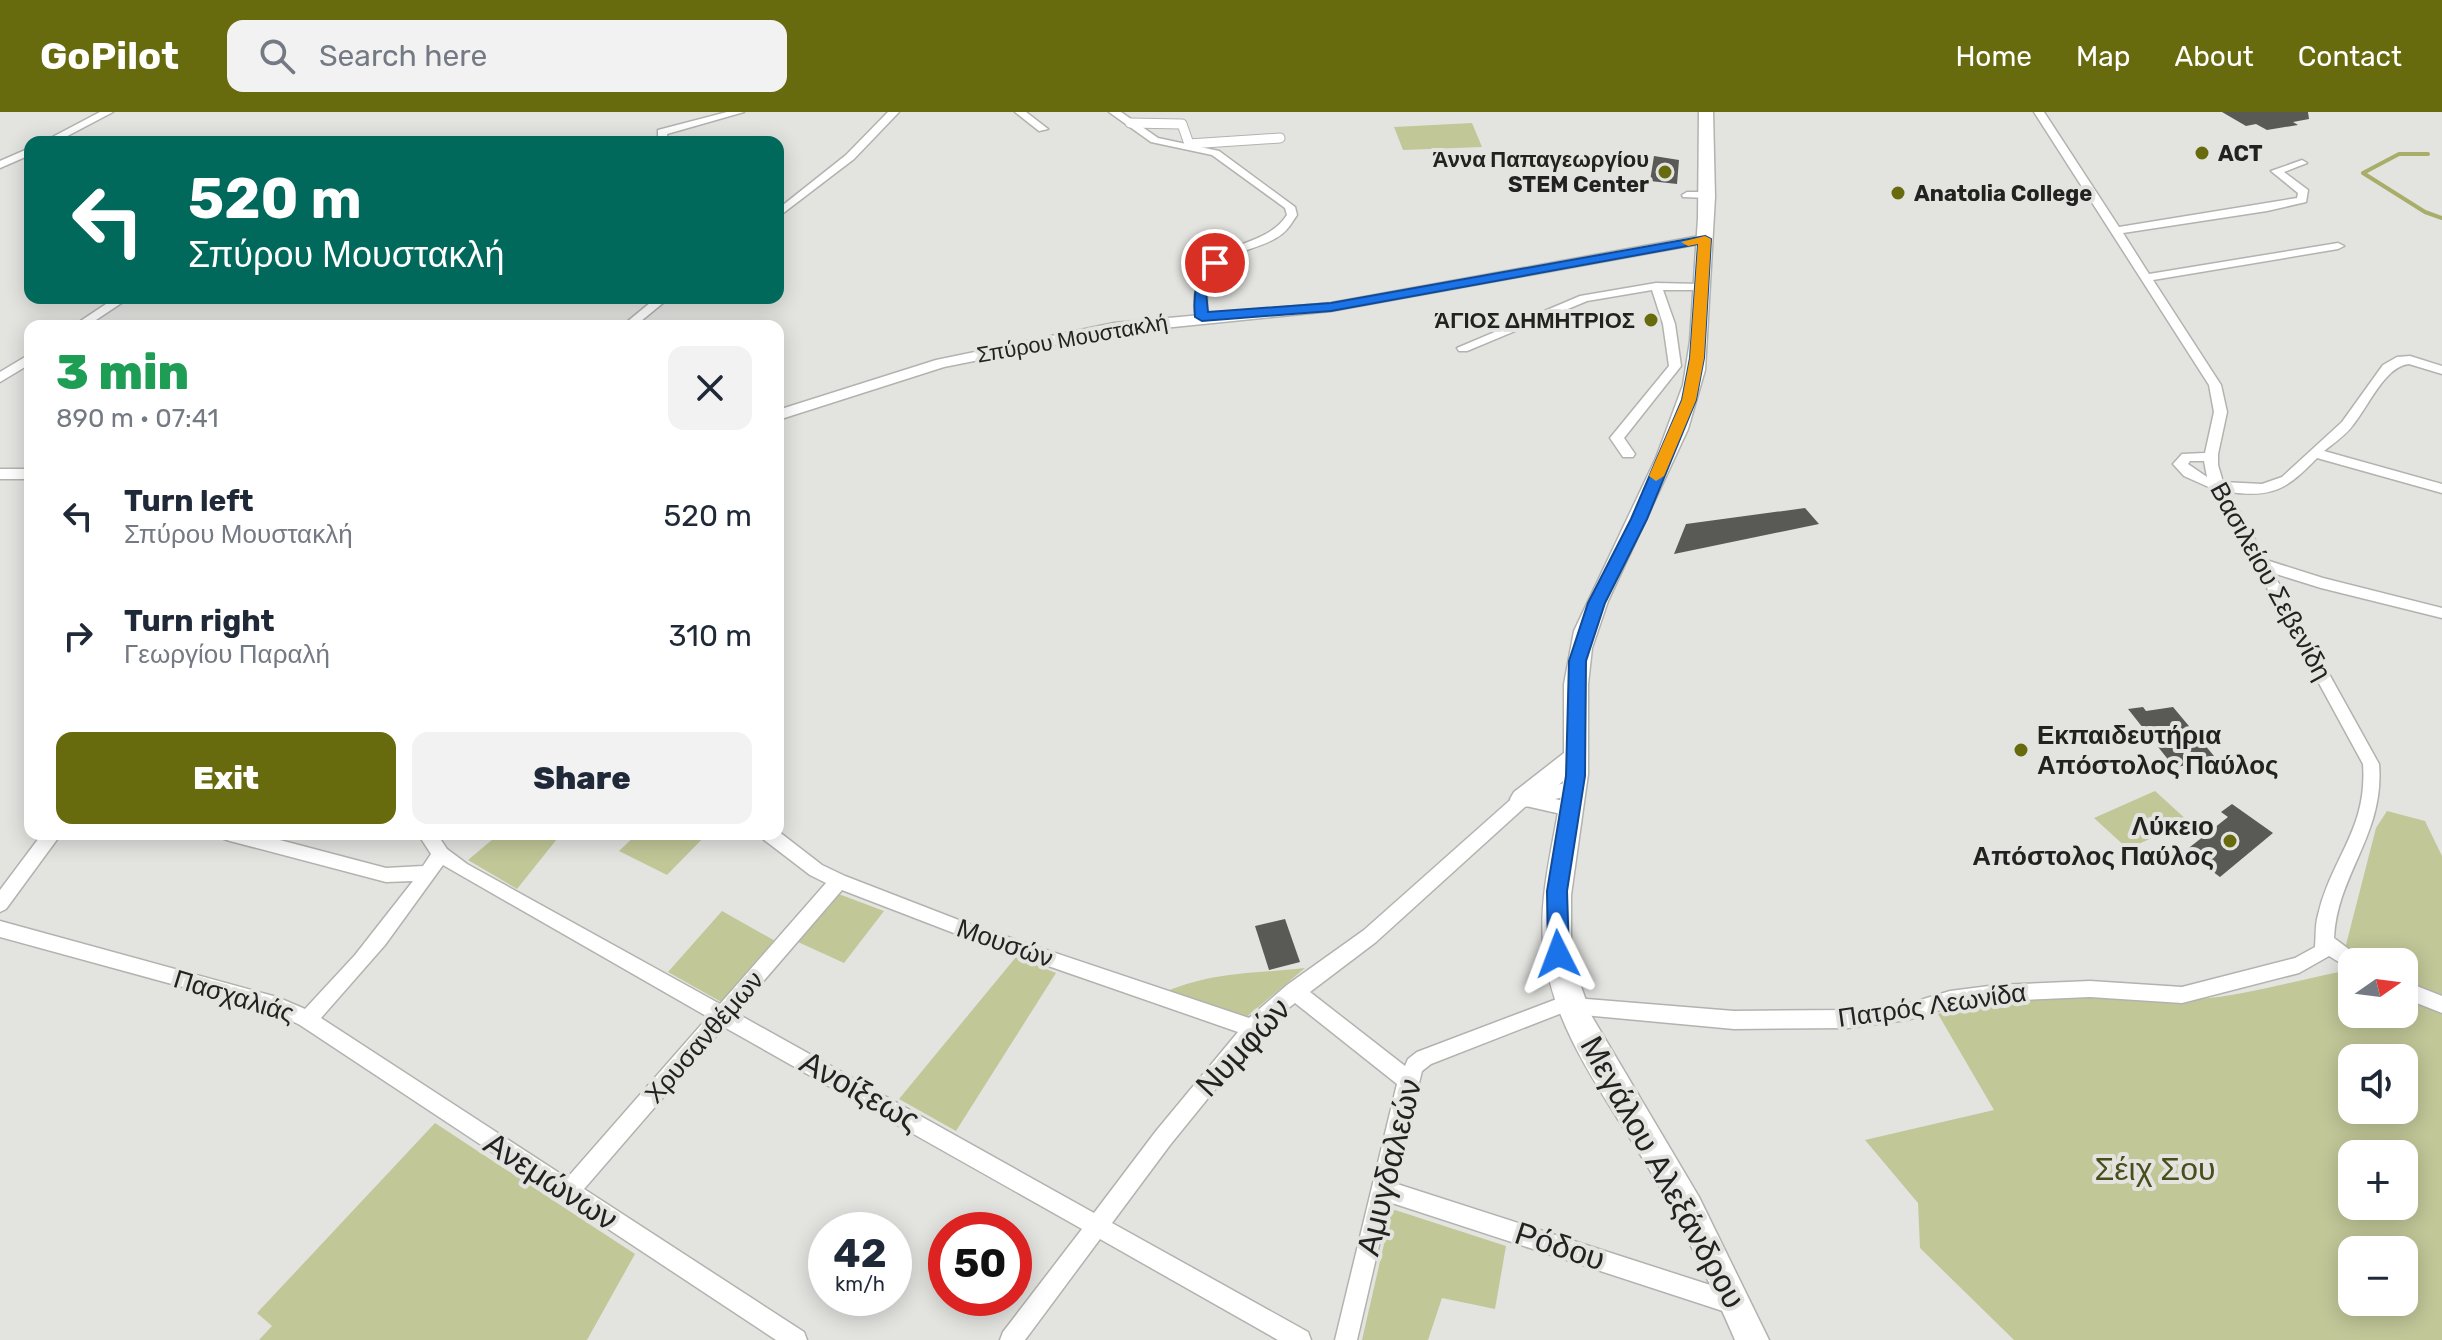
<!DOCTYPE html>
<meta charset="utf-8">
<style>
:root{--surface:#fff;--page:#f2f2f3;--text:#1f2937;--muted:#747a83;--accent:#686b0d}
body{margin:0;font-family:Rubik,sans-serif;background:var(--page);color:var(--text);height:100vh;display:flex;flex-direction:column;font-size:30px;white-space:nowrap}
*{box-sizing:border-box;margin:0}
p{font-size:26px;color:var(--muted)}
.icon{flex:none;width:44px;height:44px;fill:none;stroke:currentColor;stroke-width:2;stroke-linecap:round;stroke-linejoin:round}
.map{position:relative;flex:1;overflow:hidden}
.side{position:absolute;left:24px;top:208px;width:760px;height:520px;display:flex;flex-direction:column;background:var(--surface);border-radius:16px;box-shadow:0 4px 20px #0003}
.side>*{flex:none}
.hud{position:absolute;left:24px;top:24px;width:760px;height:168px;border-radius:16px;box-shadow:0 4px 20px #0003;background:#00695c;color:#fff;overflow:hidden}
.needle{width:52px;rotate:76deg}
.tools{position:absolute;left:2338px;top:836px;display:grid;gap:16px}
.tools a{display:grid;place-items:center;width:80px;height:80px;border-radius:16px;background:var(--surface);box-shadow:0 4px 20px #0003;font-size:40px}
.speed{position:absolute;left:808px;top:1100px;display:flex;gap:16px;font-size:40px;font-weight:700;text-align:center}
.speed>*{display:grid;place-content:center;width:104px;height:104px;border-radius:50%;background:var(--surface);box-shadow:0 4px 20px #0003;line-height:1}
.speed small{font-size:20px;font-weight:400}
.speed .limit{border:12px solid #d22;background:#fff;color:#111}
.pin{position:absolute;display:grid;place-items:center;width:68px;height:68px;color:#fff;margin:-34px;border:4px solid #fff;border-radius:50%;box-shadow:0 2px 8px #0007}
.me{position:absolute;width:88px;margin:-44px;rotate:357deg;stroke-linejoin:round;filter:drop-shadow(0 0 6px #0008)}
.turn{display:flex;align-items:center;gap:28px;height:168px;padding:0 32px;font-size:36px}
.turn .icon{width:104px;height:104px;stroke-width:2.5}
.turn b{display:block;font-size:56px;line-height:68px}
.round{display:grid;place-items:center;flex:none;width:84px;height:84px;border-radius:16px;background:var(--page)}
.headline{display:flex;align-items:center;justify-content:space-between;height:136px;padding:0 32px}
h1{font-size:48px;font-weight:800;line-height:60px;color:#1e9e55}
.cta{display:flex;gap:16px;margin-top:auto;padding:16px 32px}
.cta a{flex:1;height:92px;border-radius:16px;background:var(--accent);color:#fff;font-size:32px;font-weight:800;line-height:92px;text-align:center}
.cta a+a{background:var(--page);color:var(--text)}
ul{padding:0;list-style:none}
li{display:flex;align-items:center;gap:24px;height:120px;padding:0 32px}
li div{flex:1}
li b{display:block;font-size:30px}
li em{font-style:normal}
header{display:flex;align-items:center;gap:48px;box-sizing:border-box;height:112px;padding:0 40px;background:var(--accent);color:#fff}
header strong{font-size:38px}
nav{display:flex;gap:44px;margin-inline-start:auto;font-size:28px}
.search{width:560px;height:72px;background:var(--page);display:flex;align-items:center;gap:20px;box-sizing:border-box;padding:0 28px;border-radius:16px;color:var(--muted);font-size:30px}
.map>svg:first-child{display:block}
.green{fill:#c2c798;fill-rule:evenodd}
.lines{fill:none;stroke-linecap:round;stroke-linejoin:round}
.stream{stroke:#a8ae69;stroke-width:4}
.building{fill:#595a56}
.pedestrian-casing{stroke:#b2b3af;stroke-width:11}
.minor-casing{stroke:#b2b3af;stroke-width:3}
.tertiary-casing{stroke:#b2b3af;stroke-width:3}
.secondary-casing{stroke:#b2b3af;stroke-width:3}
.pedestrian{stroke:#fff;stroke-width:9}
.minor{fill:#fff;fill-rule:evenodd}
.tertiary{fill:#fff;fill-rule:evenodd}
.secondary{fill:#fff;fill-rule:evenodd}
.route{fill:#1a73e8;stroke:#114b97;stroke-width:2}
.slow{fill:#f59e0b}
.poi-dot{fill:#686b0d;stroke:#e3e4e0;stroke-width:3}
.labels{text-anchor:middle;stroke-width:8;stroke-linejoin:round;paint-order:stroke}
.far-poi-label{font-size:22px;font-weight:bold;fill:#222321;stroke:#e3e4e0;text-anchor:start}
.far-street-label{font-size:22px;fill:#222321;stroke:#e3e4e0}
.street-label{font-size:26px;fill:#222321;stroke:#e3e4e0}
.poi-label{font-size:26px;font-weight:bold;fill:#222321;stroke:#e3e4e0;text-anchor:start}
.near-street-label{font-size:32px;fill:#222321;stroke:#e3e4e0}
.near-park-label{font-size:32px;fill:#4b4e1a;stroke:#e3e4e0}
</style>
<header>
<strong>GoPilot</strong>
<div class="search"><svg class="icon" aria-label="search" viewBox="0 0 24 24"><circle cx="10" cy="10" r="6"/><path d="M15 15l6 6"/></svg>Search here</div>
<nav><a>Home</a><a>Map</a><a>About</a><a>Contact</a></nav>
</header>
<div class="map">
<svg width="2442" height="1228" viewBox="0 0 2442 1228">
<rect width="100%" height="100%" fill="#e3e4e0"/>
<!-- green -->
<g class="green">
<path d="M1472 11 1482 35 1403 38 1394 15Z"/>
<path d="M2155 679 2188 709 2128 737 2094 706Z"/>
<path d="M2387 699 2425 709 2442 744V1228H2014L1920 1136 1918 1091 1865 1028 1994 998 1938 902C2017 868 2117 892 2200 887 2246 883 2294 869 2339 860L2376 716ZM2352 850H2404V902H2352ZM2352 946H2404V998H2352ZM2352 1042H2404V1094H2352ZM2352 1138H2404V1190H2352Z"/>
<path d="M499 722H561L517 777 468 748Z"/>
<path d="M637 722H707L667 763 619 739Z"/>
<path d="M836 781 884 799 844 851 798 830Z"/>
<path d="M722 799 777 830 723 891 668 860Z"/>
<path d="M1016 845 1056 861 956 1019 899 987Z"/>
<path d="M1305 856 1244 907 1167 879C1218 859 1252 862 1305 856Z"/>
<path d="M435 1011 635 1142 587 1228H259L272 1214 257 1201Z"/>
<path d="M1392 1097 1506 1134 1495 1197 1442 1186 1428 1228H1362Z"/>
</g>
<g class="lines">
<!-- stream -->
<path class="stream" d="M2428 42H2399L2363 61 2425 100 2442 106"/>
</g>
<!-- building -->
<g class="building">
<path d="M2222 0H2308L2309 7 2293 10 2298 13 2267 18 2256 12 2246 14Z"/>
<path d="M1654 44 1679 48 1677 72 1650 69Z"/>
<path d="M1805 396 1819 412 1674 442 1686 412Z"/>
<path d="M2143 595 2146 599 2173 595 2214 644 2186 648 2190 653 2174 655 2128 597Z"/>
<path d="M2232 692 2273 721 2220 765 2185 739 2228 705 2221 700Z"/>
<path d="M1285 807 1300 850 1269 858 1255 814Z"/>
</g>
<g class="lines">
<defs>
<path id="pedestrian" d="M1130 11 1182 12 1189 32 1280 26"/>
<g id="minor">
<path d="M100 0H113L56 30H43Z"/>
<path d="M727 0H744L667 22 668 30H658V18Z"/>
<path d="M888 0H899L854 47 778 105V97L846 43Z"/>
<path d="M1015 0H1026L1048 17 1039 19Z"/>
<path d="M1109 0H1121L1158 26 1219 39 1295 95 1297 103C1291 112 1286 121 1276 126 1251 141 1219 138 1209 170 1205 183 1208 196 1206 208H1198C1194 197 1194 187 1196 176 1208 124 1262 141 1287 103L1285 96 1212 43 1151 30Z"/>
<path d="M2034 0H2044L2119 115 2297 86 2298 81 2271 59 2302 48 2307 51 2284 60 2308 78 2306 90 2267 99 2123 121 2149 162 2338 131 2344 134 2338 137 2153 168 2221 273 2227 300 2218 342V353L2223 370 2262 372 2282 365 2342 310 2383 253 2397 245 2410 244 2442 254V262L2409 252C2385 254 2368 295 2353 313 2346 323 2334 331 2324 339L2442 372V381L2317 346C2287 377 2273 386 2229 380L2266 448 2323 466 2442 496V506L2321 476 2273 461 2379 652C2385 722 2337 762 2334 826L2358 844 2361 850H2352V858L2329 844 2299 861 2182 891 2090 885 1997 889 1950 895 1907 908 1848 916 1734 917 1562 901 1431 952 1422 959 1394 1071 1735 1181 1743 1184 1746 1192 1743 1200 1735 1203 1389 1090 1357 1228H1335L1397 972 1295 891 1269 911 1170 1033 1112 1111 1308 1220 1311 1228H1278L1100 1127 1025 1228H1000L1003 1220 1082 1117 724 915 584 1077 804 1220 807 1228H776L300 913 274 900 0 825V809L277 885 305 897 355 843 413 769 386 770 230 729 224 727 221 722H257L386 756 423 754 431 742 418 722H437L447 737 467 752 720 892 826 771 810 763 763 727 760 722H778V719L822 753 845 764 969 812 1249 906 1287 873 1364 818 1517 682 1574 669 1580 671 1582 676 1580 681 1555 687 1576 692 1578 697 1576 702 1570 704 1526 694 1376 830 1310 880 1405 954 1408 947 1417 940 1562 885 1734 899 1848 898 1907 892 1950 879 1997 873 2090 869 2182 875 2295 846 2315 835C2316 824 2315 813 2318 803 2331 746 2368 717 2363 652L2213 377 2184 364 2173 352 2182 342 2205 341 2214 300 2209 273ZM2190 349H2204L2207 365 2188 352ZM443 753 708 905 567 1066 321 906 385 833ZM842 778 959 823 1238 920 1156 1019 1094 1101 736 901Z"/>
<path d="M30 36V43L0 56V49Z"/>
<path d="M1687 80H1708L1713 83 1708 86 1683 85 1682 83Z"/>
<path d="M1656 171 1702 172 1708 175 1702 178H1663L1675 212 1681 254 1624 326 1635 342 1633 345H1623L1610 326 1669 254 1663 212 1652 178 1587 189 1467 239H1459L1457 236 1580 184Z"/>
<path d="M115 186H129L87 214H73Z"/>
<path d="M656 186H669L635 214H622Z"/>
<path d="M30 242V252L0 270V260Z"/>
<path d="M42 722H61L6 797 0 800V778Z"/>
<path d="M2404 869 2442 884V901L2404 886Z"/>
</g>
<g id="tertiary">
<path d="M1705 123 1712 127 1710 130 1331 199 1114 221 944 255 778 308V298L936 248 1114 211 1331 191Z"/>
<rect x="0" y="357" width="30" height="10"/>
</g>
<path id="secondary" d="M1699 0H1713L1715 85 1705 258 1688 317 1608 489 1592 536 1588 572V662L1571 783V832L1575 857 1591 903 1699 1085 1769 1228H1735C1711 1172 1684 1118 1654 1065 1612 993 1550 918 1543 831 1539 777 1556 723 1563 669 1549 681 1533 700 1514 694L1510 687 1514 680 1564 641V572L1574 519 1656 346 1683 273 1690 229 1698 106Z"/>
</defs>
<!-- pedestrian casing -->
<use href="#pedestrian" class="pedestrian-casing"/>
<!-- minor casing -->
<use href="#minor" class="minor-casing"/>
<!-- tertiary casing -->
<use href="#tertiary" class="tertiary-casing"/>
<!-- secondary casing -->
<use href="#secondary" class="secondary-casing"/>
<!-- pedestrian -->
<use href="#pedestrian" class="pedestrian"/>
<!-- minor -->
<use href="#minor" class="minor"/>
<!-- tertiary -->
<use href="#tertiary" class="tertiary"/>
<!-- secondary -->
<use href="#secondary" class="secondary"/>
</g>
<!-- route -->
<path class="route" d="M1705 124 1711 127 1704 246 1696 288 1647 407 1605 491 1586 549 1585 664 1567 779 1569 842 1566 848H1551L1548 842 1547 779 1566 664 1569 549 1588 491 1631 407 1682 288 1690 246 1698 132 1331 199 1202 209 1195 205C1193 185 1195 158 1215 148L1222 151 1206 180 1208 200 1331 191Z"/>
<!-- slow -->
<path class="slow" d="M1705 124 1711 127 1704 246 1696 288 1664 364 1656 369 1649 364 1682 288 1690 246 1698 132 1688 134 1681 130Z"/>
<!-- markers -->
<g class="poi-dot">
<circle cx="2202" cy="41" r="8"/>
<circle cx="1665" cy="60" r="8"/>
<circle cx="1898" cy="81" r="8"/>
<circle cx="1651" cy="208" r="8"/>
<circle cx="2021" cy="638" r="8"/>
<circle cx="2230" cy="729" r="8"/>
</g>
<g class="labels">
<!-- far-poi labels -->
<g class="far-poi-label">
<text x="2218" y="49">ACT</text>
<text x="1649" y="55" text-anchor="end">Άννα Παπαγεωργίου<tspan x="1649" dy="25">STEM Center</tspan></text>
<text x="1914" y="89">Anatolia College</text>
<text x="1635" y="216" text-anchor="end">ΆΓΙΟΣ ΔΗΜΗΤΡΙΟΣ</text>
</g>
<!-- far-street labels -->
<g class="far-street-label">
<text transform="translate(1072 226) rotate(-10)" y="8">Σπύρου Μουστακλή</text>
</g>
<!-- street labels -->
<g class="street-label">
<text transform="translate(2271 469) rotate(61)" y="9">Βασιλείου Σεβενίδη</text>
<text transform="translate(1005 831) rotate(19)" y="9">Μουσών</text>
<text transform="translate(234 884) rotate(17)" y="9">Πασχαλιάς</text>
<text transform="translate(1932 893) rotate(-8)" y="9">Πατρός Λεωνίδα</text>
<text transform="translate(704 925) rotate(-49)" y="9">Χρυσανθέμων</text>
</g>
<!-- poi labels -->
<g class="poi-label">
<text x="2037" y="632">Εκπαιδευτήρια<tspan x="2037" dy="30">Απόστολος Παύλος</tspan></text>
<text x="2214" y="723" text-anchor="end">Λύκειο<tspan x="2214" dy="30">Απόστολος Παύλος</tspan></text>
</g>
<!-- near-street labels -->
<g class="near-street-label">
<text transform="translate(1243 935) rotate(-47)" y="11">Νυμφών</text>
<text transform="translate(860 979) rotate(29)" y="11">Ανοίξεως</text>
<text transform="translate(1389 1055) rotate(-76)" y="11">Αμυγδαλεών</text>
<text transform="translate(1663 1060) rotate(61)" y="11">Μεγάλου Αλεξάνδρου</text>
<text transform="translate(551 1069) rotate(33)" y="11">Ανεμώνων</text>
<text transform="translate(1560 1134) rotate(18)" y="11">Ρόδου</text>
</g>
<!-- near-park labels -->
<g class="near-park-label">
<text x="2155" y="1068">Σέιχ Σου</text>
</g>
</g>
</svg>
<div class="tools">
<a><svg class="needle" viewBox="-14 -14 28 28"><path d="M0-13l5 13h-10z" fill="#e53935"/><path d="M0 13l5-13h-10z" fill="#747a83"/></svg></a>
<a><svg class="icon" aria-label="sound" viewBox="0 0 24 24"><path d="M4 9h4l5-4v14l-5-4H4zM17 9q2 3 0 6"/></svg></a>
<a>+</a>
<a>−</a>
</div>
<div class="speed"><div>42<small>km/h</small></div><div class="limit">50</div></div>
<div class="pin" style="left:1215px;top:151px;background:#d93025"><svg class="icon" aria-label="arrive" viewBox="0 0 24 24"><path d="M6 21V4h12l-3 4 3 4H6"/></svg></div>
<svg class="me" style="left:1558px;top:842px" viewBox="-20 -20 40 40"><path d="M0-17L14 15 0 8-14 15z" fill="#1a73e8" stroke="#fff" stroke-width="4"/></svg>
<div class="hud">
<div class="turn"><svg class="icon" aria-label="left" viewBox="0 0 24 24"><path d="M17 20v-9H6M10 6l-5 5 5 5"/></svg><div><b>520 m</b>Σπύρου Μουστακλή</div></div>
</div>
<section class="side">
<div class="headline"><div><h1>3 min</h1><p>890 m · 07:41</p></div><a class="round"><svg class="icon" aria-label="close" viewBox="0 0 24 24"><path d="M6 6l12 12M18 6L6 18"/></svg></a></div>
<ul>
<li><svg class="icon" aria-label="left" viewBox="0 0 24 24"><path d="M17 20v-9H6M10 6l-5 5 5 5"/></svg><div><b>Turn left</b><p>Σπύρου Μουστακλή</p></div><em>520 m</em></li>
<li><svg class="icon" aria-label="right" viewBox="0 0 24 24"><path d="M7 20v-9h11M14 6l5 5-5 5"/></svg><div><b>Turn right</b><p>Γεωργίου Παραλή</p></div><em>310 m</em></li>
</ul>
<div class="cta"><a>Exit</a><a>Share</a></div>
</section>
</div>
